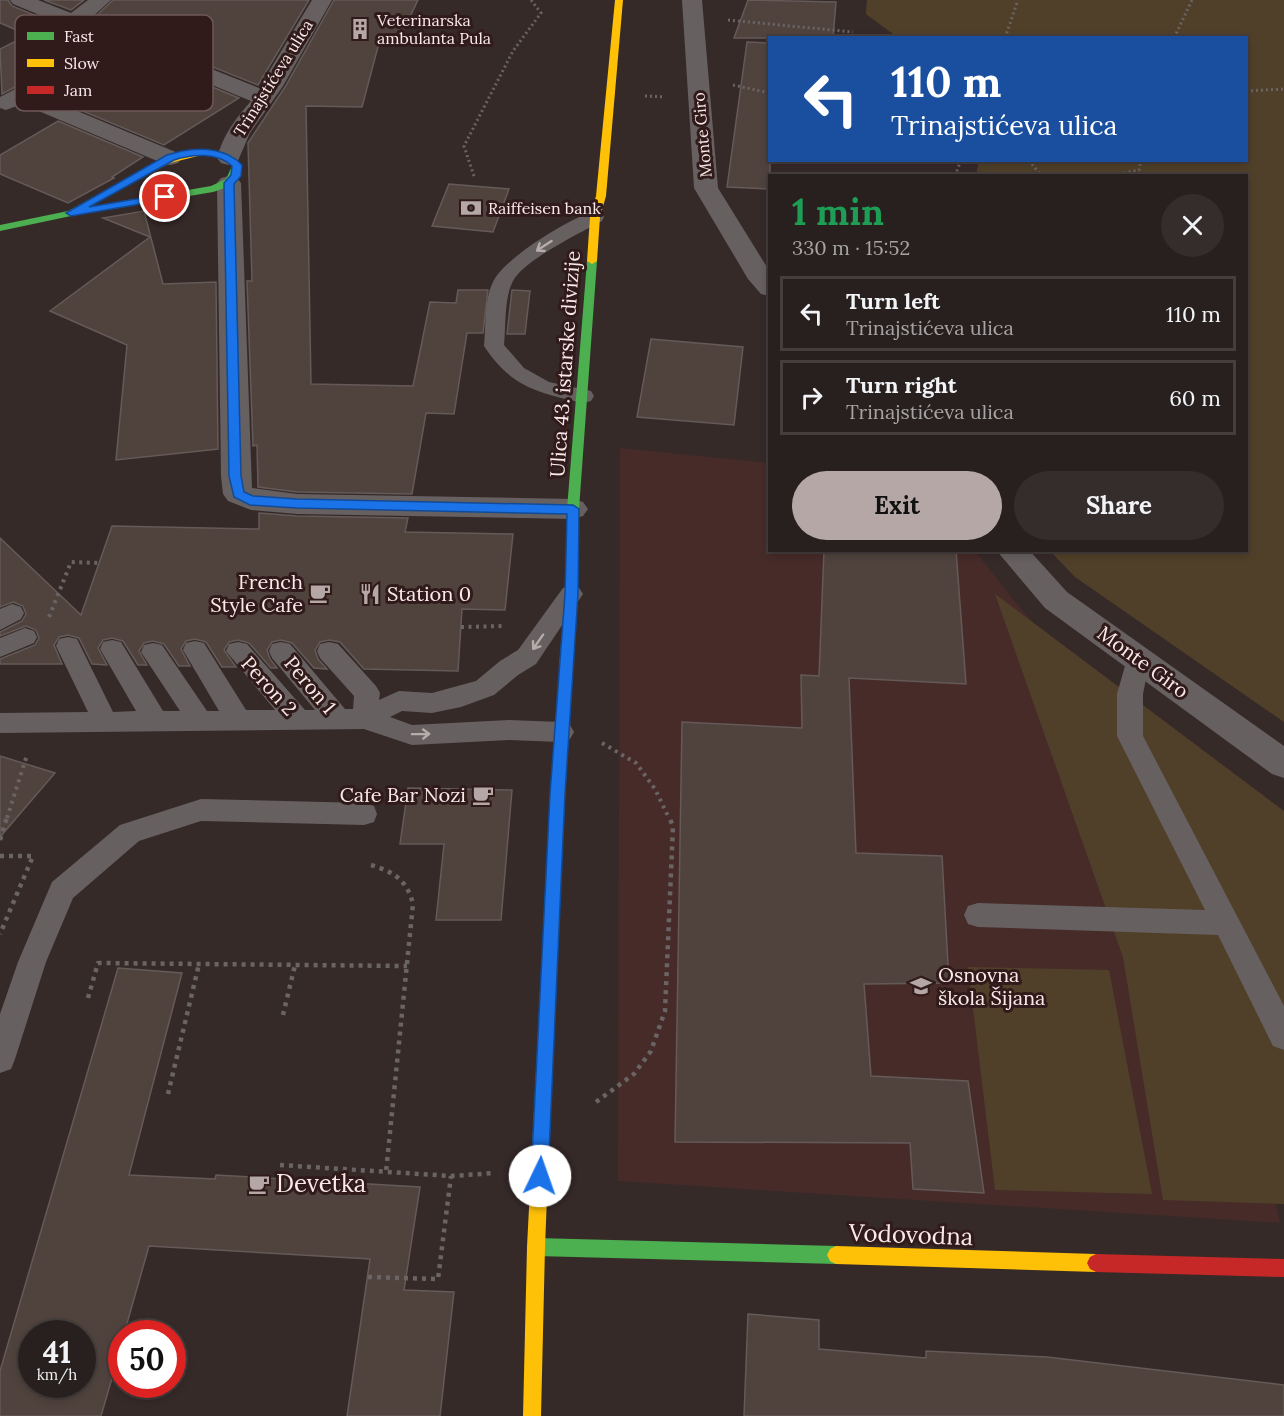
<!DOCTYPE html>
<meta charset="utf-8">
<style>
:root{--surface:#28201f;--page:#342d2c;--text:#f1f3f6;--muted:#a5a3a4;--line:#443e3d;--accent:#b5a7a6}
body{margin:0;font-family:Lora,serif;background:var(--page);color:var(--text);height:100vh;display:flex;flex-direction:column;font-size:22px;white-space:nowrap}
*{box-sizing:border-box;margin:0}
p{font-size:20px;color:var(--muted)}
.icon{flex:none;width:33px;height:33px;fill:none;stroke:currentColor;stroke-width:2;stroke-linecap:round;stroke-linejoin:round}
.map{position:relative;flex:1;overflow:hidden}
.details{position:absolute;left:768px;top:174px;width:480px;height:378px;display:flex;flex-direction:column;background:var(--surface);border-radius:0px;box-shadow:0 3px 9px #0003,0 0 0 2px var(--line)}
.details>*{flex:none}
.guide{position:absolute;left:768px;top:36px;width:480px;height:126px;border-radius:0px;box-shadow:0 3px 9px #0003,0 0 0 2px var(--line);background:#1a4fa0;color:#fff;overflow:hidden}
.speed{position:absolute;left:18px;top:1320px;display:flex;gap:12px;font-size:30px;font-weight:700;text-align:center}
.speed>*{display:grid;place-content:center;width:78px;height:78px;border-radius:50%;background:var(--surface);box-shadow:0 3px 9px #0003,0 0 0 2px var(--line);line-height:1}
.speed small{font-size:15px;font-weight:400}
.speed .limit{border:9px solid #d22;background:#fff;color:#111}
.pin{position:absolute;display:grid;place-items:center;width:51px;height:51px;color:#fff;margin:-26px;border:3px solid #fff;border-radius:50%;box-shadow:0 2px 6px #0007}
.me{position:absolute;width:66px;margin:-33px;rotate:3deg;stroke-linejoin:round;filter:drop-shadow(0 0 4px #0008)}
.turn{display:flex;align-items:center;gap:21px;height:126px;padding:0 24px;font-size:27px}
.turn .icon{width:78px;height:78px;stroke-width:2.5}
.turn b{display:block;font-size:42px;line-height:51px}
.round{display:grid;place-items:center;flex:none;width:63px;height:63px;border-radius:32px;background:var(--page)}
.summary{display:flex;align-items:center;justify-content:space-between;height:102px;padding:0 24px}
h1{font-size:36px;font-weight:700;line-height:45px;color:#1e9e55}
.action{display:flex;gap:12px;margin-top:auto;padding:12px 24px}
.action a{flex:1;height:69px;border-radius:36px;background:var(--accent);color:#111;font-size:24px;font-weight:700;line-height:69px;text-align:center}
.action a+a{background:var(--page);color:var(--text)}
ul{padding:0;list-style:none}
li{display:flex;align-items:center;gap:18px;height:75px;margin:0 12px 9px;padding:0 12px;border:3px solid var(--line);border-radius:0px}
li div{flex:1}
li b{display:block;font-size:22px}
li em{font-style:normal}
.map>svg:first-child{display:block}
.built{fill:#462b29}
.green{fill:#514029}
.building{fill:#50433e;stroke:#645a58;stroke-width:1.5;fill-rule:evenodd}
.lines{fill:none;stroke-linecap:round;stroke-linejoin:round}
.path-far2{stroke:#6a6464;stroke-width:3;stroke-dasharray:2 3;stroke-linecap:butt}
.path-far1{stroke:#6a6464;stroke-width:4;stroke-dasharray:3 4.5;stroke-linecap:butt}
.path{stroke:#6a6464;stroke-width:4.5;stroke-dasharray:4 5;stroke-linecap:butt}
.lane{fill:#666061;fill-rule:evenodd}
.street{fill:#666061;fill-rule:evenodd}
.fast{fill:#4caf50;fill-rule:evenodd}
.slow{fill:#ffc107;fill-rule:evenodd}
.jam{fill:#c62828;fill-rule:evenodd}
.oneway{stroke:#b7acac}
.route{fill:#1a73e8;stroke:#114b97;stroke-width:1.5}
.labels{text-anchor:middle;stroke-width:6;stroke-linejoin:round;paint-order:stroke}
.far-poi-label{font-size:16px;fill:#f9eae9;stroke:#311b1a;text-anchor:start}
.far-street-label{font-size:16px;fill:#f9eae9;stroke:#311b1a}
.street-label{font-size:20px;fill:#f9eae9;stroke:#311b1a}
.poi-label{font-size:20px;fill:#f9eae9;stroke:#311b1a;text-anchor:end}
.near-poi-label{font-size:24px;fill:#f9eae9;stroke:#311b1a;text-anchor:start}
.near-street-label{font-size:24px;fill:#f9eae9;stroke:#311b1a}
.key{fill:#311b1a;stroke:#6d5958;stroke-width:1.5}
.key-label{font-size:16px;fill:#f9eae9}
</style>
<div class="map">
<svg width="1284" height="1416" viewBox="0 0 1284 1416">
<rect width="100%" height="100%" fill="#362a29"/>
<!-- built -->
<path class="built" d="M620 448 769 463 770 550 975 551 1016 603 1178 790 1280 1223 618 1181Z"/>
<!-- green -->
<g class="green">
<path d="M867 0H1284V722L1075 577 1050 551 1246 550V176L976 175 979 161 1246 160V38L893 37V34L866 14Z"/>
<path d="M995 594 1284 811V1204L1163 1200 1123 957Z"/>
<path d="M968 967 1109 970 1152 1194 995 1190Z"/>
</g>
<!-- building -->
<g class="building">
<path d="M0 0H8L12 6 100 42 2 94 0 49 28 35 0 23Z"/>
<path d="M44 0H84L71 10Z"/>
<path d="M113 0H309L258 85 93 19Z"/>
<path d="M334 0H418L397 44 379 43 362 107 306 106 311 384 413 386 430 302 456 303 458 290H488L483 333H467L454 414 426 413 412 494 297 492 258 487 257 445 253 446 247 281H252L248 143 285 87Z"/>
<path d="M748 0 836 2 833 38H734Z"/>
<path d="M747 42 770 43V189L727 187Z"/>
<path d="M124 51 239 98 164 145 44 95Z"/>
<path d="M58 121 143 157 112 177 114 178 68 203 0 174V155Z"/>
<path d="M449 184 509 189 493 232 432 226Z"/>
<path d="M144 211 163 284 216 282 218 449 116 460 127 345 50 311 150 237 103 218Z"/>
<path d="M512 290 530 291 525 334H507Z"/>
<path d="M651 339 743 347 734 425 637 417Z"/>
<path d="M259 513 297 516 408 518 405 532 513 534 505 610 462 609 458 671 364 669 340 642 329 640 320 642 315 650 318 659 327 669 314 668 292 643 281 640 272 642 267 650 270 659 277 668H271L249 643 238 640 229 642 224 650 236 667H222L206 642 195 639 186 641 181 649 190 666H179L164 644 153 641 144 643 139 651 147 665H138L123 641 112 638 103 640 98 648 107 665 92 664 79 638 68 635 59 637 54 645 62 664H0V659L35 645 39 638 36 630 26 626 0 636V632L22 621 26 614 23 606 13 602 0 607V538L81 615 112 526 259 529Z"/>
<path d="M824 550H956L966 684 849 678 856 853 942 856 949 983 864 984 871 1076 968 1081 984 1193 913 1189 910 1143 675 1142 682 722 802 728 801 675 819 676Z"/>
<path d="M0 756 55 773 0 837Z"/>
<path d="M408 788 512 790 501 920H436L444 844H400Z"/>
<path d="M118 968 182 973 129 1175 215 1179 216 1175 420 1187 404 1290 454 1292 440 1416H347L370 1259 149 1246 124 1334H122V1344L101 1416H0V1371ZM32 1334H82V1384H32Z"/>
<path d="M748 1314 819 1320V1349L926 1358V1351L1047 1357 1284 1385V1416H744Z"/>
</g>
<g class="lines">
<!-- path-far2 -->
<g class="path-far2">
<path d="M728 20 853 32"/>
<path d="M1005 38 1018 0"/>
<path d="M1174 38 1192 0"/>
<path d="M733 85 770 93"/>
<path d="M1246 91 1284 89"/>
<path d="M645 96 665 97"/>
<path d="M1029 160 1041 176"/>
<path d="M474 176 464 146 513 51 541 13 531 0"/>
<path d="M955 176 961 160"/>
<path d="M1109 176 1139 170 1141 160"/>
</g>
<!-- path-far1 -->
<g class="path-far1">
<path d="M49 617 71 562 99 563"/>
<path d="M461 627 505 626"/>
<path d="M602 743 636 763 655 789 669 818"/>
<path d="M7 818 27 755"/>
</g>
<!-- path -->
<g class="path">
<path d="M0 840 7 817"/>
<path d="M0 856H33L0 934"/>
<path d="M371 865C394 872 407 880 413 904L386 1172"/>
<path d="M88 998 98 963 407 966"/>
<path d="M283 1015 295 965"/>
<path d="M168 1094 199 964"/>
<path d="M596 1102 634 1074 651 1051 665 1011 673 826 669 817"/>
<path d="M280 1165 451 1176 495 1173"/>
<path d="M368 1277 438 1279 451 1176"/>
</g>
<!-- lane -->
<g class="lane">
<path d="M595 211 602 213 604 217 602 221C580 233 524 260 513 281 504 298 506 325 504 345L524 368 549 382 591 391 594 396 591 401 583 403C537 392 512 388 484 346 486 326 484 300 493 282 504 258 570 218 595 211Z"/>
<path d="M571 585 579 588 583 594 536 664 518 675 494 695 461 707 432 713 402 711 390 717 412 725 509 720 561 722 570 725 574 732 570 739 561 742 509 740 412 745 364 729 0 733V713L88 712 56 646 59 639 68 637 77 639 113 712 136 711 100 649 103 642 112 640 121 642 163 711H180L141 652 144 645 153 643 162 645 207 711H219L183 650 186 643 195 641 204 643 246 710H275L226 651 229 644 238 642 247 644 305 710H315L272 658 269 651 272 644 281 642 290 644 345 709H353L354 696 320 658 317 651 320 644 329 642 338 644 376 686 380 693 379 700 399 691 432 693 476 681 500 661 518 650 563 588Z"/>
<path d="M12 604 21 607 24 613 21 619 0 630V609Z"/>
<path d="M25 628 34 631 37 637 34 643 0 657V638Z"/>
<path d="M1138 650 1147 652 1150 659 1143 694V736L1284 1006V1050L1273 1046 1218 935 978 927 968 924 964 915 968 906 978 903 1205 910 1117 736V694L1129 652Z"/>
<path d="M201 799 364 803 374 806 377 814 374 822 364 825 201 821 139 841 73 898 46 962 15 1059 11 1069 0 1073V1014L18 962 52 882 120 825Z"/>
</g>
<!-- street -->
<g class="street">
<path d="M10 0H38L71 13 88 0H111L89 20 259 88 312 0H332L283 86 250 133 237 163 229 165 221 163 217 158C223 135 236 118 251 101L124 49 39 95 178 153 182 158 178 163 170 165 162 163 22 104 6 110 0 108V97L105 42 13 4Z"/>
<path d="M682 0H702L718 188 770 272V296L761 294 748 279 694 188Z"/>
<path d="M229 176 237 178 241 183 252 488 297 494 573 499 583 502 588 509 583 516 573 519 297 514 251 510 228 501 223 494 221 476 217 183 221 178Z"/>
<path d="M996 550H1029L1067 592 1284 746V778L1272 774 1045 608Z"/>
</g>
<!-- fast -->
<g class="fast">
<path d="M203 149 232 156 240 163C244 180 227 188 213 192L71 216 0 231V225L68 211 110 188 113 189V193L89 207 211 186 226 179 232 166 226 160 200 154 198 152Z"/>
<path d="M592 258 597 261 579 509 577 594 573 668 566 673 559 668 565 594 567 509 587 261Z"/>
<path d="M536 1238 836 1246 842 1249 845 1255 842 1261 836 1264 536 1256 530 1253 527 1247 530 1241Z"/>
</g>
<!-- slow -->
<g class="slow">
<path d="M615 0H623L606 196 600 217 597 261 592 264 587 261 590 217 596 196Z"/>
<path d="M203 149 208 152 206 154 170 163 113 193 105 191 163 159Z"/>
<path d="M552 891 557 893 559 897 545 1247 541 1416H523L527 1247 545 897 547 893Z"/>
<path d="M836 1246 1096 1254 1102 1257 1105 1263 1102 1269 1096 1272 836 1264 830 1261 827 1255 830 1249Z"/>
</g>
<!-- jam -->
<g class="jam">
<path d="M566 663 573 668 559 897 557 901 552 903 547 901 545 897 559 668Z"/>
<path d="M1096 1254 1284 1259V1277L1096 1272 1090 1269 1087 1263 1090 1257Z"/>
</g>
</g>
<!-- one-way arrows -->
<defs><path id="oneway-shaft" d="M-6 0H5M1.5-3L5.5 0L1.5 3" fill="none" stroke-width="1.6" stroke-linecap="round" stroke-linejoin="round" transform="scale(1.5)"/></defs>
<g class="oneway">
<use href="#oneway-shaft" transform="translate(544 246) rotate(147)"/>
<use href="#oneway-shaft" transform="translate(538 642) rotate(125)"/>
<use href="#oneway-shaft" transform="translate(421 734) rotate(-1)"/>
</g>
<!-- route -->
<path class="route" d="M182 151C202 147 228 149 242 165L241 176 234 184 241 476 244 492 253 496 297 499 573 505 579 509 578 594 565 794 548 1176 546 1181 540 1184 534 1181 531 1176 550 794 565 594 567 514 297 508 250 505 234 497 229 476 224 183 231 175 232 166C218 152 191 154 174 160L89 207 165 194 170 197 169 199 71 216 66 213 167 155Z"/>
<!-- icons -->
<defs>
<symbol id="building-bare" viewBox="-9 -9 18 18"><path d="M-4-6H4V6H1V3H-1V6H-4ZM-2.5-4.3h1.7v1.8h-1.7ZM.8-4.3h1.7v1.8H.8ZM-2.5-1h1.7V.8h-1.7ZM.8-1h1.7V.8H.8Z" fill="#b5a7a6" stroke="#311b1a" stroke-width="2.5" paint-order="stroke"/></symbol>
<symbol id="bank-bare" viewBox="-9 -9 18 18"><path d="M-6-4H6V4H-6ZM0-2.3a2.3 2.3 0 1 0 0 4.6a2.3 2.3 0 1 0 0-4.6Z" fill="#b5a7a6" stroke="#311b1a" stroke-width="2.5" paint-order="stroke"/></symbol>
<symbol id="cafe-bare" viewBox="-9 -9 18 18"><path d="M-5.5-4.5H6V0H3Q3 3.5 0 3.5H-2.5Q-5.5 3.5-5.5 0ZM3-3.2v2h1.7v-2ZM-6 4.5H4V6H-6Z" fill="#b5a7a6" stroke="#311b1a" stroke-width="2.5" paint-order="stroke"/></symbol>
<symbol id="restaurant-bare" viewBox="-9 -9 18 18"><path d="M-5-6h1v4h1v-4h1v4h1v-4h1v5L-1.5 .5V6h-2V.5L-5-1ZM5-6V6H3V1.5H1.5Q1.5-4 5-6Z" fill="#b5a7a6" stroke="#311b1a" stroke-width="2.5" paint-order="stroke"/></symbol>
<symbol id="school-bare" viewBox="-9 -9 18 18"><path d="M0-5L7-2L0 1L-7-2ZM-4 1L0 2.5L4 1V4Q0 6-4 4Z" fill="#b5a7a6" stroke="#311b1a" stroke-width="2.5" paint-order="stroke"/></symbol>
</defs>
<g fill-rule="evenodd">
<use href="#building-bare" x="345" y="14" width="30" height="30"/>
<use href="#bank-bare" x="456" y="193" width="30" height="30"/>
<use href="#cafe-bare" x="305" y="578" width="30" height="30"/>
<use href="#restaurant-bare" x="355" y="579" width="30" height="30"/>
<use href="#cafe-bare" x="468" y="780" width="30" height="30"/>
<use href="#school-bare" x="906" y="971" width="30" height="30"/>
<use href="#cafe-bare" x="244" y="1169" width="30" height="30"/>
</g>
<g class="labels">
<!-- far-poi labels -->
<g class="far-poi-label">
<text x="377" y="26">Veterinarska<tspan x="377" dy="18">ambulanta Pula</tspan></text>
<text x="488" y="214">Raiffeisen bank</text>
</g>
<!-- far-street labels -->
<g class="far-street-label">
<text transform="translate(273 78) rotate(-58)" y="6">Trinajstićeva ulica</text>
<text transform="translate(702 135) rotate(-95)" y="6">Monte Giro</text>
</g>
<!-- street labels -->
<g class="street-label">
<text transform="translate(565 364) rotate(-86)" y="7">Ulica 43. istarske divizije</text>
<text transform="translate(1143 662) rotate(36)" y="7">Monte Giro</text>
<text transform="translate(310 685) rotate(50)" y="7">Peron 1</text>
<text transform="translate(269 686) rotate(48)" y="7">Peron 2</text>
</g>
<!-- poi labels -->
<g class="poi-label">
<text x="303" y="589">French<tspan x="303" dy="23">Style Cafe</tspan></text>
<text x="387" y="601" text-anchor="start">Station 0</text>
<text x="466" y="802">Cafe Bar Nozi</text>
<text x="938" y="982" text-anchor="start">Osnovna<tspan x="938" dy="23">škola Šijana</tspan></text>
</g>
<!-- near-poi labels -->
<g class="near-poi-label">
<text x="276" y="1192">Devetka</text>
</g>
<!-- near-street labels -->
<g class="near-street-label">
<text transform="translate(911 1235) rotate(2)" y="8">Vodovodna</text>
</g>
</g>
<!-- legend -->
<rect x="15" y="15" width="198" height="96" rx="9" class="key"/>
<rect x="27" y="32" width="27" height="8" fill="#4caf50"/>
<rect x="27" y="59" width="27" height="8" fill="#ffc107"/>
<rect x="27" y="86" width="27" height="8" fill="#c62828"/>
<g class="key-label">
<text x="64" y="42">Fast</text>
<text x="64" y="69">Slow</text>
<text x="64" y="96">Jam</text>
</g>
</svg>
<div class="speed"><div>41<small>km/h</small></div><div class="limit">50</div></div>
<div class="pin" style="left:165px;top:197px;background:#d93025"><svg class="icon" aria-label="arrive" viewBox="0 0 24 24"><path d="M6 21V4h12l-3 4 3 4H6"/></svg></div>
<svg class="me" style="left:540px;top:1176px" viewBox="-20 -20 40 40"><circle r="19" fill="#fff"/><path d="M0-13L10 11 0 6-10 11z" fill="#1a73e8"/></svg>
<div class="guide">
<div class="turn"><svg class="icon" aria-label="left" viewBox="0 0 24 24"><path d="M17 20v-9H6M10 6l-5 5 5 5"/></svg><div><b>110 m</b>Trinajstićeva ulica</div></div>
</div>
<section class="details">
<div class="summary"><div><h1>1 min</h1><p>330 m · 15:52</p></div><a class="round"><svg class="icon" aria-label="close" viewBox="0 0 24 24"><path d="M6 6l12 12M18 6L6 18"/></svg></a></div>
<ul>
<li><svg class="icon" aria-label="left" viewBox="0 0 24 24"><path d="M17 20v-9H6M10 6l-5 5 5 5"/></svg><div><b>Turn left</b><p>Trinajstićeva ulica</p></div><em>110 m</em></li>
<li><svg class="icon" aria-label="right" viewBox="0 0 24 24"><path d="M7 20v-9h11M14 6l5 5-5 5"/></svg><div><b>Turn right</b><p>Trinajstićeva ulica</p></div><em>60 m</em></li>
</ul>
<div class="action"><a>Exit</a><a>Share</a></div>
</section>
</div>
